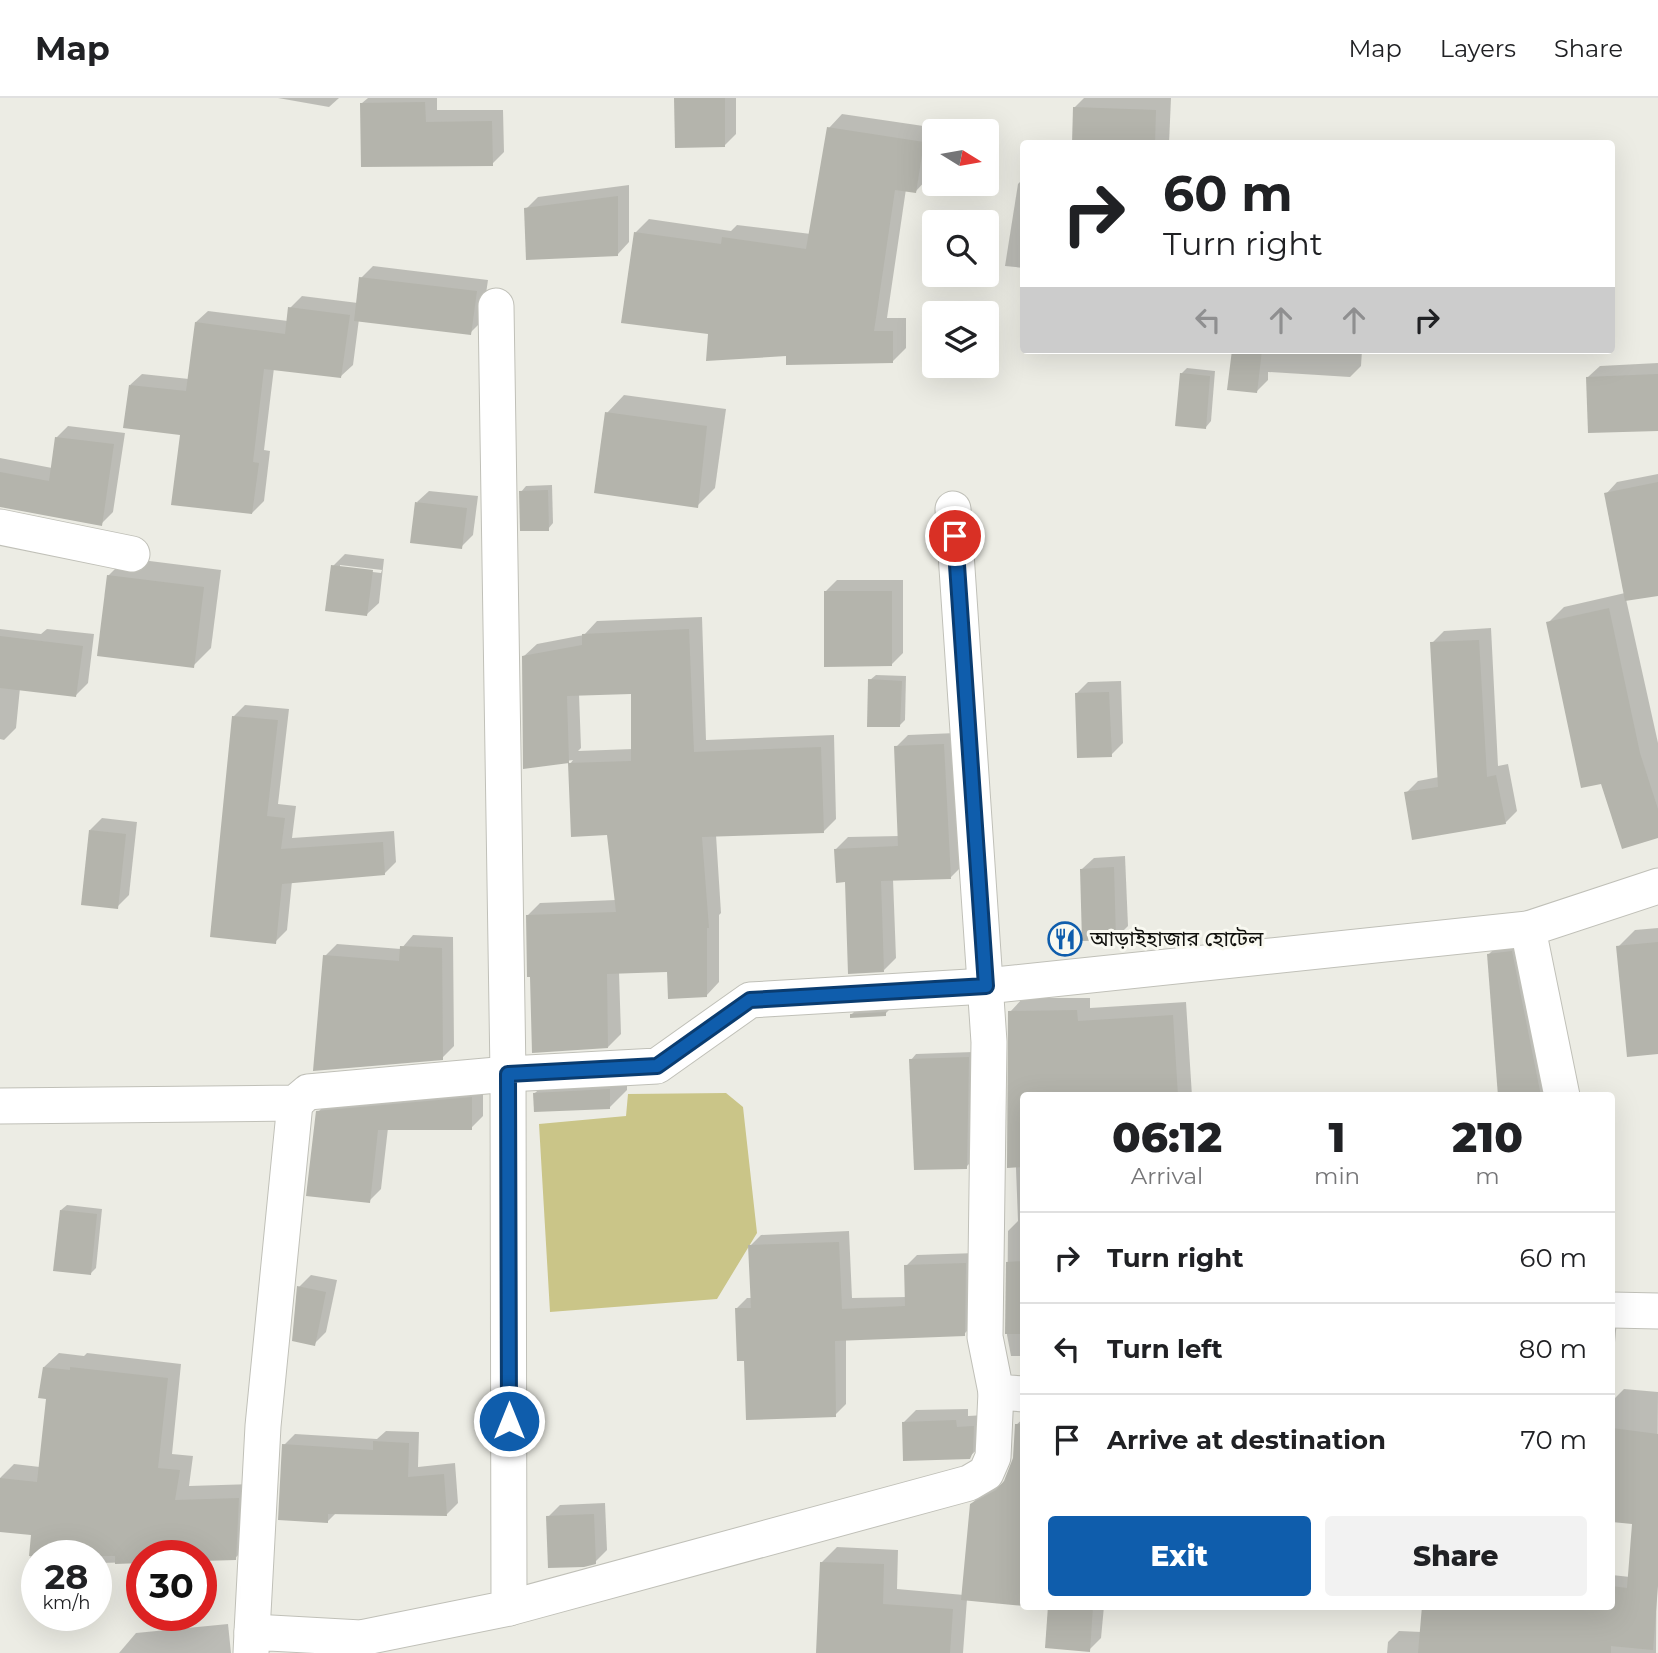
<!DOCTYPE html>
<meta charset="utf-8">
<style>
:root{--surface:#fff;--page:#f2f2f2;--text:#202124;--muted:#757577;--line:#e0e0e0;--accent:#0f5dac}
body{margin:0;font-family:Montserrat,"Noto Sans Bengali",sans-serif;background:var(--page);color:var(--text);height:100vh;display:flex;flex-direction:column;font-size:26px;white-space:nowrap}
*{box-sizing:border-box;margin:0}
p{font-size:23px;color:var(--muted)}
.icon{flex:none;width:38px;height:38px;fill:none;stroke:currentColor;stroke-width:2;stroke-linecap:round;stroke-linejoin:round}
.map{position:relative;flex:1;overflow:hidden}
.details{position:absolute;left:1020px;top:994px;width:595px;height:518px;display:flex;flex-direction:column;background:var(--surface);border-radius:7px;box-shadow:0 7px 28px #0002}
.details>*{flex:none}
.top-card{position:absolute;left:1020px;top:42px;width:595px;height:214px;border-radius:7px;box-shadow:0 7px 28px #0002;background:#fff;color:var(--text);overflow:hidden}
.needle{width:46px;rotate:101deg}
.buttons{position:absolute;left:922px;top:21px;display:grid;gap:14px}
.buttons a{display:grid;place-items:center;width:77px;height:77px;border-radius:7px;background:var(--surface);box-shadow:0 7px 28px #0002;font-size:35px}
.speed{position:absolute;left:21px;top:1442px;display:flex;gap:14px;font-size:35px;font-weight:700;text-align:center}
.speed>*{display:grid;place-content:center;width:91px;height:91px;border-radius:50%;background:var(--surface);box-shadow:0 7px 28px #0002;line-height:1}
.speed small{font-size:18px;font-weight:400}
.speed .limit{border:10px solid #d22;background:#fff;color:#111}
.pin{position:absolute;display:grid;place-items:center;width:60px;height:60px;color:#fff;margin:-30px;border:4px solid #fff;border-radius:50%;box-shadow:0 2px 7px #0007}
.me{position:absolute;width:77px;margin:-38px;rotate:0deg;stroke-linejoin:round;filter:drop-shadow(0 0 5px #0008)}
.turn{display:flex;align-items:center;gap:24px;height:147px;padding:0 28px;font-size:32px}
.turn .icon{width:91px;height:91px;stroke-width:2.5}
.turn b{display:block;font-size:49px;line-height:60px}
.lanes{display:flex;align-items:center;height:66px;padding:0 28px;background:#0003;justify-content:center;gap:35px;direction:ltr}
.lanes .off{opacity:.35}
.eta{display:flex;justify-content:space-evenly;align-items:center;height:119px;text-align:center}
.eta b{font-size:42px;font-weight:800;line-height:49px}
.primary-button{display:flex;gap:14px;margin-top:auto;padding:14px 28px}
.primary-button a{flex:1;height:80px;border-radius:7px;background:var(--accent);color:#fff;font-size:28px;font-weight:800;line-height:80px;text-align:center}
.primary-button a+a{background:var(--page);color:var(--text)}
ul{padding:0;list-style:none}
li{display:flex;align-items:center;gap:21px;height:91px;padding:0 28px;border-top:2px solid var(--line)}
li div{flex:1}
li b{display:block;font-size:26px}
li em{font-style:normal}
header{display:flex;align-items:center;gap:42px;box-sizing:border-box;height:98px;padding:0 35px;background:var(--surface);border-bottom:2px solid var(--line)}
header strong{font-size:33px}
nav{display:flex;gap:38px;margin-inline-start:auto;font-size:24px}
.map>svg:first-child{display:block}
.green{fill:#cac588}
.shadow{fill:#0003;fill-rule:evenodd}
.building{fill:#b4b4ac}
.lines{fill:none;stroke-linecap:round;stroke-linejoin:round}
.street-casing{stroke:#c0c0b8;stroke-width:37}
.street{stroke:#fff;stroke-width:35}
.route-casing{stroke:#0a3c70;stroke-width:18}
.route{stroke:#0f5dac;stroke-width:12}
.labels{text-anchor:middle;stroke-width:6;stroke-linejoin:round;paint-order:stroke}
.poi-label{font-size:21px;fill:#11110e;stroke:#f9f9f1;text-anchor:start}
</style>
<header>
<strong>Map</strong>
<nav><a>Map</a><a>Layers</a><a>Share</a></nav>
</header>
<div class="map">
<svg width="1658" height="1555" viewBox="0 0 1658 1555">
<rect width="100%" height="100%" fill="#ecece4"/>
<!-- green -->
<path class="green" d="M726 995 743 1009 757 1135 717 1201 550 1214 539 1026 626 1018 628 996Z"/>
<!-- shadow -->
<g class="shadow">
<path d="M278 0H339L329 9Z"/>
<path d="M368 0H437V12H503L504 54 492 66 362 5Z"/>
<path d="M676 0H736V36L724 48Z"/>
<path d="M1084 0H1171L1169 46H1073L1075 9Z"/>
<path d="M842 16 937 30 934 33 929 79 916 93 906 91 887 220H906V250L892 264 788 256 709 235 635 135 649 121 731 133 737 127 811 136 829 30Z"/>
<path d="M1024 80V170L1005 168 1018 86Z"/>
<path d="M629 87V144L618 156 526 111 538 99Z"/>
<path d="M373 168 488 182 482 223 470 235 359 221 353 267 341 278 274 270 264 352 270 353 264 403 252 415 182 335 130 287 142 276 189 281 196 224 208 213 288 223 290 210 302 198 358 205 361 180Z"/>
<path d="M1233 252H1362L1361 268 1350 279 1268 274V282L1257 293Z"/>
<path d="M1658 265V331L1588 279 1600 268Z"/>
<path d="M1187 270 1215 273 1211 323 1206 329 1181 276Z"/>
<path d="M624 297 726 311 715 390 697 408 607 315Z"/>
<path d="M68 328 125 335 113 414 101 426 0 408V360L52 370 56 340Z"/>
<path d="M1658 376V496L1626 501 1658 645V738L1548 525 1564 509 1625 495 1606 396 1617 384Z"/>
<path d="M552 387 553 425 548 431 521 394 526 388Z"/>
<path d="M429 393 478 398 473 437 461 449 417 404Z"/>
<path d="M345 456 384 461 379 505 367 516 333 468ZM340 467 382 472 381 475 340 470Z"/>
<path d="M126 460 221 472 211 550 193 568 108 478Z"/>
<path d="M837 482H903V555L891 567 825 494Z"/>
<path d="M702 519 706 642 834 637 836 721 823 734 716 737 721 815 719 817V884L706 898 669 872 619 874 621 936 608 949 527 818 540 805 616 802 608 735 570 666 573 662 525 669 523 559 537 546 584 537 597 523ZM632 594 633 651 578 653 581 650 579 596Z"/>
<path d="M1491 530 1498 668 1508 666 1517 713 1505 725 1406 695 1418 683 1439 679 1432 545 1444 533Z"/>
<path d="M0 531 41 536 47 531 94 536 88 585 76 597 20 590 16 630 4 642 0 641Z"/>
<path d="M876 577 906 578 905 622 899 628 870 582Z"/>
<path d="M1121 583 1123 645 1111 657 1076 596 1088 584Z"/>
<path d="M245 607 289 611 278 706 296 708 292 740 394 733 396 764 384 776 292 783 287 832 275 844 233 619Z"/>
<path d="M956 635 963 767 951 779 893 781 896 860 884 872 836 751 848 739 899 738 896 649 908 637Z"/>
<path d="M102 720 137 724 129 797 117 809 90 732Z"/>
<path d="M1125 758 1128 828 1116 840 1082 771 1094 760Z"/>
<path d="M1658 830V954L1618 849 1635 832Z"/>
<path d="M413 837 453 839 454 948 442 960 325 858 337 846 401 851Z"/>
<path d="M1522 843 1555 998H1500L1489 856 1499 846Z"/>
<path d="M1023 900H1090V910L1186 904 1192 998H1024V1258H1011L1007 1237 1008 1133 1018 1123 1010 914Z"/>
<path d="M897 904 885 916 851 917 863 905Z"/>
<path d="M973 954 972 1063 966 1069 911 962 916 956Z"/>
<path d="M627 974V992L609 1010 535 995 553 978Z"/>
<path d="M483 988V1018L471 1030H388L381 1091 369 1103 316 1016 328 1004Z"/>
<path d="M67 1107 102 1111 96 1170 90 1176 61 1112Z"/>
<path d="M849 1133 852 1200 906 1199V1168L917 1157 976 1155 975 1225 964 1236 846 1240V1306L835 1317 746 1261 736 1211 747 1200H752L750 1148 761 1137Z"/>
<path d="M311 1177 337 1182 326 1234 314 1246 299 1189Z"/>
<path d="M1612 1219 1617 1222 1612 1278Z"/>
<path d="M59 1255 84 1258 87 1255 181 1266 172 1356 193 1358 189 1388 253 1386 250 1446 235 1460 142 1458V1464L99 1465 96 1483V1458H37V1492L27 1490 33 1436 0 1432V1380L14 1366 40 1369 48 1300 44 1269Z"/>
<path d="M1624 1291 1658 1294 1656 1555H1387L1388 1544 1399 1533 1422 1534 1612 1508V1477L1630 1479 1634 1425 1612 1422V1314L1613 1302Z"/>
<path d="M968 1311V1318L985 1317 982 1347 969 1359 904 1324 916 1312Z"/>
<path d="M1024 1320V1506L967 1501 963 1555H818L822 1464 837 1449 898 1452 897 1491 964 1497 971 1406 982 1396 1006 1384 1015 1361 1016 1327Z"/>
<path d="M386 1333 419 1334 418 1369 455 1365 458 1405 447 1416 337 1414 327 1424 284 1347 295 1336 377 1341Z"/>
<path d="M605 1405 607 1452 595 1464 548 1419 560 1407Z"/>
<path d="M1050 1508H1104L1101 1540 1089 1552Z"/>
<path d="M228 1526 231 1555H119L136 1535Z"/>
</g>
<!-- building -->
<g class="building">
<path d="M674 0H725V49L675 50Z"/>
<path d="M425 4 426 24 492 23 493 68 361 69 360 5Z"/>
<path d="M1073 9 1156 12 1155 46H1072Z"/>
<path d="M827 29 924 44 916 95 895 92 874 233H893V265L786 267V258L706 263 708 236 621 225 634 134 721 146 722 139 806 151Z"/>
<path d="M618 98V158L526 162 524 110Z"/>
<path d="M359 179 477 193 471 237 354 223Z"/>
<path d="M288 209 350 217 341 280 264 271 253 364 259 365 252 416 171 407 180 337 123 330 129 287 186 293 195 224 285 236Z"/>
<path d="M1232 252H1262L1257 295 1227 292Z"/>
<path d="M1180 275 1210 278 1206 331 1175 328Z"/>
<path d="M1658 276V333L1588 335 1586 279Z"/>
<path d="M605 314 707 328 698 410 594 395Z"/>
<path d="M55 339 114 346 102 428 0 409V374L49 383Z"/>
<path d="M1658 384V498L1625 503 1604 395Z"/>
<path d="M548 392 549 433H520L519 393Z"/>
<path d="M415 404 467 410 462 451 410 445Z"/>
<path d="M331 467 373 472 367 518 325 513Z"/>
<path d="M107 477 204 489 194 570 97 558Z"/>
<path d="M824 493H892V568L824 569Z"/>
<path d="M1609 510 1640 655 1658 711V740L1622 751 1601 686 1581 690 1546 524Z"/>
<path d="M689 531 694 654 821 649 824 735 702 739 709 830H707V899L668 901 667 874 607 876 608 950 532 955 530 879H527L526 817 616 814 607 737 571 739 568 665 631 663V596L567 598 569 665 523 671 522 558 582 547V536Z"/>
<path d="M0 538 83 548 76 599 0 590Z"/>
<path d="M1479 542 1487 679 1496 677 1506 726 1412 742 1404 694 1438 689 1430 544Z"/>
<path d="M868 581 902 583 900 629H867Z"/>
<path d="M1109 594 1112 659 1077 660 1075 595Z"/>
<path d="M232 618 278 622 267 718 285 720 281 751 383 744 385 777 282 786 276 846 210 839Z"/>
<path d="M944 646 951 781 881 783 884 874 848 876 845 784 836 785 834 751 898 748 894 648Z"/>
<path d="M89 732 126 736 118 811 81 807Z"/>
<path d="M1114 769 1116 842 1082 843 1080 771Z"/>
<path d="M1658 844V956L1627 959 1616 848Z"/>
<path d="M400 848 442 850 443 962 313 973 323 857 399 863Z"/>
<path d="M1512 853 1541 998H1498L1487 856Z"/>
<path d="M1077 912 1078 923 1173 917 1178 998H1024V1069L1007 1070 1008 913Z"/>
<path d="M886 914V918L850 920V916Z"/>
<path d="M969 959 967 1071 914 1072 909 961Z"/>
<path d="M610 991V1011L534 1014 533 995Z"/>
<path d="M472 999V1032H378L370 1105 306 1098 316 1013Z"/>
<path d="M60 1112 97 1116 91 1177 53 1173Z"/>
<path d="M839 1144 842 1211 905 1208 904 1167 966 1165 965 1238 835 1243 836 1319 746 1322 744 1263H737L735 1210H751L748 1147Z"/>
<path d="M1024 1163V1236H1005L1006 1164Z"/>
<path d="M297 1188 326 1194 315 1248 292 1243Z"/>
<path d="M43 1269 70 1272V1269L168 1280 158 1370 180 1372 175 1402 239 1400 236 1462 201 1463V1458H142V1465L115 1466V1458H29L31 1437 0 1434V1380L37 1384 46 1301 38 1300Z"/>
<path d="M956 1322 957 1329 974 1328 973 1354 970 1361 903 1363 902 1324Z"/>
<path d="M1015 1326H1024V1508L961 1502 970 1406 996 1392 1004 1383 1013 1360Z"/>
<path d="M1612 1330 1658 1336V1488L1653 1552 1611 1548V1555H1418L1422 1508H1612V1488L1627 1490 1632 1426 1612 1424Z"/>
<path d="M373 1343 409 1345 408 1379 444 1376 447 1418 328 1416V1425L278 1422 282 1346 373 1352Z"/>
<path d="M594 1416 596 1466 584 1469 548 1470 546 1418Z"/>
<path d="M820 1464 884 1466 883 1506 953 1511 950 1555H816Z"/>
<path d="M1048 1508H1093L1090 1554 1045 1550Z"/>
</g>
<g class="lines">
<defs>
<g id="street">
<path d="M953 411 989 944 985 1239 996 1294 1024 1296"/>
<path d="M0 429 132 456"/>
<path d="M1562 998 1528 831 1658 788"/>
<path d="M0 1008 295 1005 308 994 508 976 657 968 750 902 986 888 1528 831"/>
<path d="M1612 1212 1658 1213"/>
<path d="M509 1510 969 1385 986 1375 993 1359 996 1294"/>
<path d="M252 1534 263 1328 295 1005"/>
<path d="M251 1555 252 1534 361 1540 509 1510 508 976 496 208"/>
</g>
</defs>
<!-- street casing -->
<use href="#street" class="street-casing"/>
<!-- street -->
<use href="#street" class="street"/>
</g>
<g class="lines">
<defs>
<path id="route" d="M509 1323 508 976 657 968 750 902 986 888 955 438"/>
</defs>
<!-- route casing -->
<use href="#route" class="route-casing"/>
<!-- route -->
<use href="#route" class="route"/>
</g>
<!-- icons -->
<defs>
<symbol id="restaurant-ring" viewBox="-11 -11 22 22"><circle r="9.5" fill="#f9f9f1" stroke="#0f5dac" stroke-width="1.5"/><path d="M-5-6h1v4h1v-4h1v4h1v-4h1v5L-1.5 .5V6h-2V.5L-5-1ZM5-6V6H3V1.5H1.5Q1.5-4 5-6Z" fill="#0f5dac"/></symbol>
</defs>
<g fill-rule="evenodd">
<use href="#restaurant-ring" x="1046" y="822" width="38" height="38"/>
</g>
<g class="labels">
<!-- poi labels -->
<g class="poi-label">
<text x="1090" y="848">আড়াইহাজার হোটেল</text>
</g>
</g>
</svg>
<div class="buttons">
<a><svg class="needle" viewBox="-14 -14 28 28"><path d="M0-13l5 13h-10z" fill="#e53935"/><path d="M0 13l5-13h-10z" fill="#757577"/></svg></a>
<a><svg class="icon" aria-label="search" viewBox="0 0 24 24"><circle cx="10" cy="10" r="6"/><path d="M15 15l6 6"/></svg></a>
<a><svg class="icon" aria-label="layers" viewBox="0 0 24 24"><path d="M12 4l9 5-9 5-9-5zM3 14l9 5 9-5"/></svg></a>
</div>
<div class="speed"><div>28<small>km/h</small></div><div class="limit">30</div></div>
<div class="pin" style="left:955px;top:438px;background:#d93025"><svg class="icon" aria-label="arrive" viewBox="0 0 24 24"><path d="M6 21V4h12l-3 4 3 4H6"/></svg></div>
<svg class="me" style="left:509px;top:1323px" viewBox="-20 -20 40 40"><circle r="17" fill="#0f5dac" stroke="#fff" stroke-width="3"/><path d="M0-11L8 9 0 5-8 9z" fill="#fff"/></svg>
<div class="top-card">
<div class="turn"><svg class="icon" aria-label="right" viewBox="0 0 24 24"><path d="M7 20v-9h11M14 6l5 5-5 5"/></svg><div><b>60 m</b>Turn right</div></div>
<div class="lanes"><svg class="icon off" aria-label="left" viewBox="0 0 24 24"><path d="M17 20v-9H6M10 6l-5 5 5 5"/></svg><svg class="icon off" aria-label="ahead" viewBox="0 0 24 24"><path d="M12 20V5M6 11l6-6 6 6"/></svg><svg class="icon off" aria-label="ahead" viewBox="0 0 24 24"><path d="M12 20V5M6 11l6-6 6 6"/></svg><svg class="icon" aria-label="right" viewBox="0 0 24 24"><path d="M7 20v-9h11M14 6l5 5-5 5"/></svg></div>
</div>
<section class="details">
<div class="eta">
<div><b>06:12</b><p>Arrival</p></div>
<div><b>1</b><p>min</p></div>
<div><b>210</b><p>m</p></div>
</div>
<ul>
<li><svg class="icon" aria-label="right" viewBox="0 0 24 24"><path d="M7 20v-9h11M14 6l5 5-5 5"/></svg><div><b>Turn right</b></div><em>60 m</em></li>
<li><svg class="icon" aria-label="left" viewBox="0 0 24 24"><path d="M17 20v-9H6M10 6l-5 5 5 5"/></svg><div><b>Turn left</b></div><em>80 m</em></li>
<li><svg class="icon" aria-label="arrive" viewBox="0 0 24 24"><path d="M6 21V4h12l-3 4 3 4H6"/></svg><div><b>Arrive at destination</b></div><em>70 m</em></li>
</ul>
<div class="primary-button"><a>Exit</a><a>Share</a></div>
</section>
</div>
